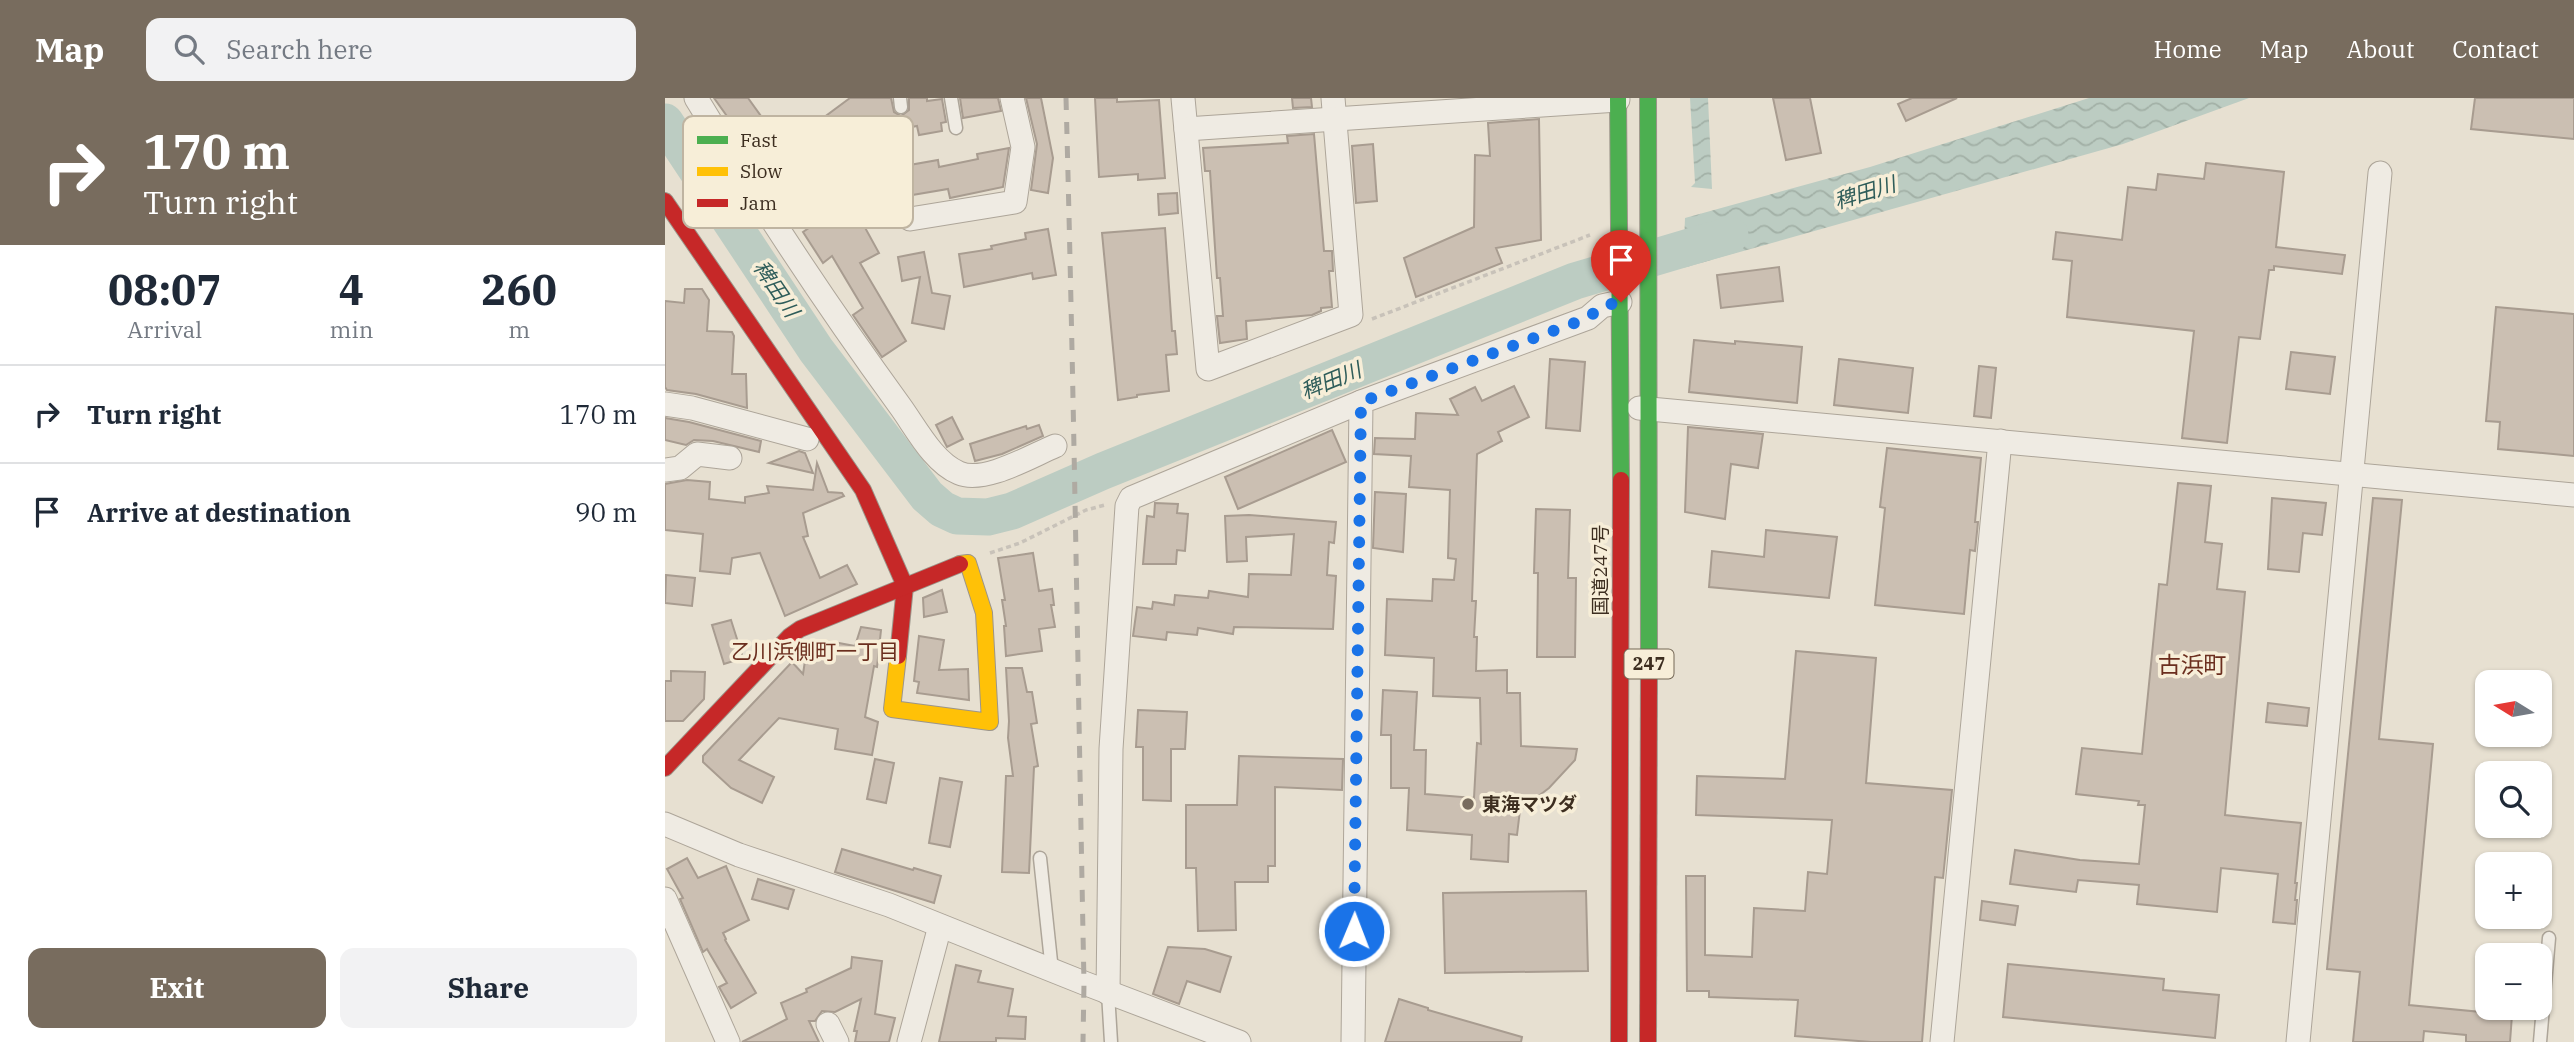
<!DOCTYPE html>
<meta charset="utf-8">
<style>
:root{--surface:#fff;--page:#f2f2f3;--text:#1f2937;--muted:#747a83;--line:#e0e1e3;--accent:#786c5e}
body{margin:0;font-family:"IBM Plex Serif","Noto Sans JP",serif;background:var(--page);color:var(--text);height:100vh;display:flex;flex-direction:column;font-size:26px;white-space:nowrap}
*{box-sizing:border-box;margin:0}
p{font-size:23px;color:var(--muted)}
.icon{flex:none;width:38px;height:38px;fill:none;stroke:currentColor;stroke-width:2;stroke-linecap:round;stroke-linejoin:round}
.map{position:relative;flex:1;overflow:hidden}
.drawer{display:flex;flex-direction:column;background:var(--surface);width:665px}
.drawer>*{flex:none}
.guide{background:#786c5e;color:#fff;overflow:hidden}
.needle{width:46px;rotate:281deg}
.controls{position:absolute;left:1810px;top:572px;display:grid;gap:14px}
.controls a{display:grid;place-items:center;width:77px;height:77px;border-radius:14px;background:var(--surface);box-shadow:0 2px 5px #0004;font-size:35px}
.pin{position:absolute;display:grid;place-items:center;width:60px;height:60px;color:#fff;margin:-72px -30px;border-radius:50% 50% 50% 0;rotate:-45deg;box-shadow:0 0 7px #0007}
.pin .icon{rotate:45deg}
.me{position:absolute;width:77px;margin:-38px;rotate:1deg;stroke-linejoin:round;filter:drop-shadow(0 0 5px #0008)}
.turn{display:flex;align-items:center;gap:24px;height:147px;padding:0 28px;font-size:32px}
.turn .icon{width:91px;height:91px;stroke-width:2.5}
.turn b{display:block;font-size:49px;line-height:60px}
.eta{display:flex;justify-content:space-evenly;align-items:center;height:119px;text-align:center}
.eta b{font-size:42px;font-weight:800;line-height:49px}
.cta{display:flex;gap:14px;margin-top:auto;padding:14px 28px}
.cta a{flex:1;height:80px;border-radius:14px;background:var(--accent);color:#fff;font-size:28px;font-weight:800;line-height:80px;text-align:center}
.cta a+a{background:var(--page);color:var(--text)}
ul{padding:0;list-style:none}
li{display:flex;align-items:center;gap:21px;height:98px;padding:0 28px;border-top:2px solid var(--line)}
li div{flex:1}
li b{display:block;font-size:26px}
li em{font-style:normal}
header{display:flex;align-items:center;gap:42px;box-sizing:border-box;height:98px;padding:0 35px;background:var(--accent);color:#fff}
header strong{font-size:33px}
nav{display:flex;gap:38px;margin-inline-start:auto;font-size:24px}
.search{width:490px;height:63px;background:var(--page);display:flex;align-items:center;gap:18px;box-sizing:border-box;padding:0 24px;border-radius:14px;color:var(--muted);font-size:26px}
main{display:flex;flex:1;min-height:0}
.map>svg:first-child{display:block}
.water{fill:url(#water-waves)}
.lines{fill:none;stroke-linecap:round;stroke-linejoin:round}
.river{stroke:#bcccc2;stroke-width:37}
.building{fill:#cbbfb2;stroke:#a89c90;stroke-width:2}
.lane-casing{stroke:#ada599;stroke-width:15}
.street-casing{stroke:#ada599;stroke-width:25}
.fast-casing{stroke:#9c958a;stroke-width:18}
.slow-casing{stroke:#9c958a;stroke-width:18}
.jam-casing{stroke:#9c958a;stroke-width:18}
.path{stroke:#c8c2b9;stroke-width:3.5;stroke-dasharray:5 3.5;stroke-linecap:butt}
.lane{stroke:#efebe3;stroke-width:12}
.street{stroke:#efebe3;stroke-width:23}
.fast{stroke:#4caf50;stroke-width:16}
.slow{stroke:#ffc107;stroke-width:16}
.jam{stroke:#c62828;stroke-width:16}
.rail{stroke:#afaaa2;stroke-width:5;stroke-dasharray:12 12;stroke-linecap:butt}
.route{stroke:#1a73e8;stroke-width:12;stroke-dasharray:0 21.6}
.poi-dot{fill:#786c5e;stroke:#f7eed8;stroke-width:2.5}
.labels{text-anchor:middle;stroke-width:7;stroke-linejoin:round;paint-order:stroke}
.shield{fill:#f7eed8;stroke:#756857;stroke-width:2}
.shield-label{font-size:18px;font-weight:bold;fill:#3d2e20}
.street-label{font-size:19px;fill:#3d2e20;stroke:#f7eed8}
.poi-label{font-size:19px;font-weight:bold;fill:#3d2e20;stroke:#f7eed8;text-anchor:start}
.water-label{font-size:21px;font-style:italic;fill:#2f5d5a;stroke:#f7eed8}
.neighbourhood-label{font-size:21px;fill:#6b2e1e;stroke:#f7eed8}
.quarter-label{font-size:23px;fill:#6b2e1e;stroke:#f7eed8}
.key{fill:#f7eed8;stroke:#bfb4a1;stroke-width:2}
.key-label{font-size:19px;fill:#3d2e20}
</style>
<header>
<strong>Map</strong>
<div class="search"><svg class="icon" aria-label="search" viewBox="0 0 24 24"><circle cx="10" cy="10" r="6"/><path d="M15 15l6 6"/></svg>Search here</div>
<nav><a>Home</a><a>Map</a><a>About</a><a>Contact</a></nav>
</header>
<main>
<section class="drawer">
<div class="guide">
<div class="turn"><svg class="icon" aria-label="right" viewBox="0 0 24 24"><path d="M7 20v-9h11M14 6l5 5-5 5"/></svg><div><b>170 m</b>Turn right</div></div>
</div>
<div class="eta">
<div><b>08:07</b><p>Arrival</p></div>
<div><b>4</b><p>min</p></div>
<div><b>260</b><p>m</p></div>
</div>
<ul>
<li><svg class="icon" aria-label="right" viewBox="0 0 24 24"><path d="M7 20v-9h11M14 6l5 5-5 5"/></svg><div><b>Turn right</b></div><em>170 m</em></li>
<li><svg class="icon" aria-label="arrive" viewBox="0 0 24 24"><path d="M6 21V4h12l-3 4 3 4H6"/></svg><div><b>Arrive at destination</b></div><em>90 m</em></li>
</ul>
<div class="cta"><a>Exit</a><a>Share</a></div>
</section>
<div class="map">
<svg width="1909" height="944" viewBox="0 0 1909 944">
<defs>
<pattern id="water-waves" width="16" height="10" patternUnits="userSpaceOnUse" patternTransform="scale(1.75)"><rect width="16" height="10" fill="#bcccc2"/><path d="M0 5q4-4 8 0t8 0" fill="none" stroke="#a2b0a6"/></pattern>
</defs>
<rect width="100%" height="100%" fill="#e7e0d1"/>
<!-- water -->
<g class="water">
<path d="M1025 0H1043L1047 91 1026 89 1030 85Z"/>
<path d="M1424 0H1584L1458 46 1018 170 1020 120 1205 69Z"/>
</g>
<g class="lines">
<!-- river -->
<path class="river" d="M0 24 151 252 262 398 277 411 292 418 323 419 347 413 438 373 910 183 1065 137"/>
</g>
<!-- building -->
<g class="building">
<path d="M49 0H83L101 25 74 44 66 30 69 28Z"/>
<path d="M185 0H226L229 14 236 18 244 12V0H262V3L277 1 281 24 276 25 277 33 254 37 252 28 191 40 199 75 273 62 274 69 313 61 312 56 344 50 338 89 285 100 283 91 206 104 211 123 198 126 214 155 195 165 241 243 217 259 188 217 198 210 167 158 158 165 138 134 151 125 139 83 164 75 154 23Z"/>
<path d="M295 0H333L336 13 298 20Z"/>
<path d="M361 0H376L388 60 383 95 366 92 372 46Z"/>
<path d="M430 0H452V4L494 2 500 80 473 82V76L434 79Z"/>
<path d="M627 0H646L647 9 628 10Z"/>
<path d="M1108 0H1145L1156 55 1121 62Z"/>
<path d="M1247 0H1292L1241 23 1233 6Z"/>
<path d="M1810 0H1909V41L1806 31Z"/>
<path d="M874 21 876 142 831 150 837 165 751 199 739 160 809 129 810 57 825 58 823 25Z"/>
<path d="M649 36 659 153H667L668 173H664L667 209 656 210V213L647 217 581 223 582 241 555 245 552 218H558L555 180H552L545 73H540L538 50 623 45 622 38Z"/>
<path d="M708 46 712 103 691 105 687 48Z"/>
<path d="M1541 65 1619 74 1611 149 1680 157 1677 176 1609 168V172H1604L1595 241 1574 239 1562 345 1517 340 1529 233 1402 219 1407 163 1388 161 1391 134 1457 142 1463 89 1491 92 1493 76 1539 81Z"/>
<path d="M512 95 513 115 494 117 493 96Z"/>
<path d="M500 130 507 233H510L512 256 501 257 504 293 472 297V299L453 302 437 135Z"/>
<path d="M383 131 391 177 368 181 367 175 299 189 294 156 327 151 326 148 361 141 360 135Z"/>
<path d="M259 154 267 195 285 198 279 231 247 225 255 179 237 183 233 159Z"/>
<path d="M1114 169 1118 203 1056 210 1052 177Z"/>
<path d="M20 191H37L44 202 42 233 67 234 69 238 67 276H81L82 310 31 296 2 292 0 289V203L19 205Z"/>
<path d="M1831 209 1909 216V358L1833 351 1835 324 1821 323Z"/>
<path d="M1029 242 1070 246V243L1137 249 1132 305 1024 294Z"/>
<path d="M1626 254 1670 259 1665 296 1621 291Z"/>
<path d="M885 261 920 264 915 333 881 330Z"/>
<path d="M1174 261 1248 270 1243 315 1169 307Z"/>
<path d="M1314 268 1331 270 1326 320 1309 318Z"/>
<path d="M849 288 864 319 833 334 837 343 812 356 807 503H811L809 539H812L811 573 842 572V595H855L856 648 912 651 910 662 884 690 855 712 852 737 844 736 843 764 806 761 807 737 742 732 744 690H726V637H716L718 592 752 594 749 652H761L760 696 809 700 812 645 816 646 815 600 768 598 769 560 720 557 722 501 767 503 768 481 789 482 791 461 783 460 785 392 744 389 746 358 709 356 710 340 750 341 751 315 793 317 785 301 810 289 817 303Z"/>
<path d="M287 319 298 341 282 349 271 327Z"/>
<path d="M0 320 24 324 96 343 94 354 48 343 29 342 21 347 0 342Z"/>
<path d="M374 327 378 338 337 356 310 363 305 346 361 328 362 331Z"/>
<path d="M1023 329 1098 336 1093 370 1066 366 1060 421 1020 414Z"/>
<path d="M667 332 681 364 573 411 560 379Z"/>
<path d="M1222 350 1316 360 1310 424H1313L1310 453 1305 452 1299 516 1210 507 1220 410 1215 409Z"/>
<path d="M134 353 140 355 148 375 104 365Z"/>
<path d="M152 365 163 394 177 395 179 398 138 415 143 438 138 439 155 480 182 467 192 486 120 518 95 455 67 460 65 476 35 473 38 436 0 432V386L22 382 45 384 44 401 80 405V399L104 395 102 388 148 392Z"/>
<path d="M1513 385 1546 388 1540 444 1557 446 1552 491 1580 494 1560 717 1636 725 1630 785H1632L1630 802H1632L1630 826 1608 824 1613 776 1556 770 1552 814 1472 806 1474 787 1413 782 1411 794 1345 786 1350 752 1415 762 1474 766 1480 707H1473L1474 703 1411 696 1417 650 1477 656 1494 486 1502 487Z"/>
<path d="M710 394 741 396 738 454 708 450Z"/>
<path d="M1607 400 1661 405 1657 437 1638 435 1634 474 1603 471Z"/>
<path d="M1708 400 1737 402 1714 641 1768 646 1744 907 1847 917 1845 944H1801V937L1759 933 1758 944H1688L1695 874 1662 871Z"/>
<path d="M490 405 513 406 512 415 523 416 520 453 512 452 511 466H478L482 418 489 419Z"/>
<path d="M871 411 905 412 903 480H911L910 559H872L873 475H869Z"/>
<path d="M584 417 671 424 669 445 664 444 662 477 671 478 668 531 569 529 568 536 533 530 532 537 502 534 501 542 468 538 472 509 487 511 488 504 509 507 510 497 543 500 544 493 583 499 584 476 626 477 629 436 581 439 582 463 562 464 560 418Z"/>
<path d="M1101 432 1172 439 1164 500 1044 489 1047 453 1099 459Z"/>
<path d="M368 455 374 493 387 491 389 507H386L390 529 374 531 377 553 341 558 339 528H341L337 502H340L333 460Z"/>
<path d="M1 477 30 480 27 508 0 505Z"/>
<path d="M277 492 282 514 259 519 258 500Z"/>
<path d="M66 522 78 560 59 566 47 527Z"/>
<path d="M196 529 216 532 212 569 209 568 200 619 213 624 207 657 170 651 173 631 114 620 74 662 109 679 97 705 66 690 38 664V658L127 564 138 576 142 550 158 542 190 548Z"/>
<path d="M254 538 279 542 274 572 303 571 304 602 252 595 254 584 249 583Z"/>
<path d="M1131 553 1211 560 1201 685 1287 692 1278 780 1270 779 1257 944H1206L1130 938 1133 902 1044 899V893H1022L1021 778H1040V857L1087 859 1089 810 1140 813 1143 774 1162 776 1167 722 1031 717 1032 678 1120 681Z"/>
<path d="M341 570H357L362 594H367L372 625 366 626 373 668 369 669 364 775 337 774 341 678H348L343 640 344 623Z"/>
<path d="M6 573 40 574 39 601 18 623H0V583H6Z"/>
<path d="M1603 605 1644 610 1642 628 1601 624Z"/>
<path d="M473 612 522 614 520 651H506V703L478 702V649H471Z"/>
<path d="M574 658 678 661 677 692 610 689V768H603V784H570L571 832 533 833 531 770H521V707H572Z"/>
<path d="M210 661 229 665 221 705 202 701Z"/>
<path d="M275 680 297 684 285 749 264 745Z"/>
<path d="M177 751 248 772 249 770 276 778 269 805 170 774Z"/>
<path d="M22 760 33 780 61 768 84 822 58 835 61 841 60 842 91 895 66 910 54 889 62 885 42 851 38 854 15 801 18 800 2 771Z"/>
<path d="M93 781 129 792 123 811 87 801Z"/>
<path d="M921 793 923 873 780 875 778 795Z"/>
<path d="M1317 803 1353 808 1350 827 1315 822Z"/>
<path d="M503 849 540 851 566 859 555 894 522 883 514 906 488 896Z"/>
<path d="M187 859 217 863 210 916 230 920 224 944H190L192 933H189L196 901 170 914 157 913 150 923H144L154 944H77L122 921 116 905 142 894 141 891 186 870Z"/>
<path d="M1343 866 1499 881 1498 892 1554 897 1550 940 1338 919Z"/>
<path d="M291 867 316 873 313 884 348 891 343 918 361 919 360 941 331 940V944H274Z"/>
<path d="M734 901 763 910V912L857 939 856 944H720Z"/>
</g>
<g class="lines">
<defs>
<g id="lane">
<path d="M235 0 236 9"/>
<path d="M286 0 291 30"/>
<path d="M375 760 387 873"/>
<path d="M443 895 446 944"/>
<path d="M1875 944 1884 840"/>
</g>
<g id="street">
<path d="M31 0C94 105 163 209 235 308 251 330 268 364 294 375 319 386 366 358 390 348"/>
<path d="M518 0 543 271 686 217 668 0"/>
<path d="M521 31 953 2"/>
<path d="M245 121 350 104 358 49 347 0"/>
<path d="M0 306 27 310 142 341"/>
<path d="M974 310 1909 397"/>
<path d="M0 372 15 370 32 356 65 360"/>
<path d="M0 726 74 757 224 807 419 885 574 944"/>
<path d="M0 801 63 944"/>
<path d="M443 895 446 651 462 408 466 400 696 304"/>
<path d="M163 926 172 944"/>
<path d="M244 944 275 828"/>
<path d="M688 944 696 304 923 220 937 208 955 204"/>
<path d="M1277 944 1335 343"/>
<path d="M1633 944 1715 75"/>
</g>
<g id="fast">
<path d="M953 0 956 382"/>
<path d="M983 0 984 561"/>
</g>
<path id="slow" d="M233 558 227 611 325 624 319 515 303 465 295 466"/>
<g id="jam">
<path d="M0 103 198 392 240 488 233 558"/>
<path d="M0 670 125 538 135 531 295 466"/>
<path d="M954 944 956 382"/>
<path d="M983 944 984 561"/>
</g>
</defs>
<!-- lane casing -->
<use href="#lane" class="lane-casing"/>
<!-- street casing -->
<use href="#street" class="street-casing"/>
<!-- fast casing -->
<use href="#fast" class="fast-casing"/>
<!-- slow casing -->
<use href="#slow" class="slow-casing"/>
<!-- jam casing -->
<use href="#jam" class="jam-casing"/>
<!-- path -->
<g class="path">
<path d="M707 221 925 137"/>
<path d="M325 455 355 445 421 412 440 407"/>
</g>
<!-- lane -->
<use href="#lane" class="lane"/>
<!-- street -->
<use href="#street" class="street"/>
<!-- fast -->
<use href="#fast" class="fast"/>
<!-- slow -->
<use href="#slow" class="slow"/>
<!-- jam -->
<use href="#jam" class="jam"/>
<!-- rail -->
<path class="rail" d="M401 0C409 295 413 590 419 885L418 944"/>
</g>
<g class="lines">
<!-- route -->
<path class="route" d="M689 833 696 304 923 220 937 208 956 204"/>
</g>
<!-- markers -->
<circle class="poi-dot" cx="803" cy="706" r="7"/>
<g class="labels">
<!-- shield labels -->
<rect class="shield" x="959.5" y="551.5" width="49" height="29" rx="5"/>
<g class="shield-label">
<text x="984" y="572">247</text>
</g>
<!-- street labels -->
<g class="street-label">
<text transform="translate(935 472) rotate(-90)" y="7">国道247号</text>
</g>
<!-- poi labels -->
<g class="poi-label">
<text x="817" y="713">東海マツダ</text>
</g>
<!-- water labels -->
<g class="water-label">
<text transform="translate(1200 95) rotate(-17)" y="7">稗田川</text>
<text transform="translate(111 191) rotate(56)" y="7">稗田川</text>
<text transform="translate(666 283) rotate(-22)" y="7">稗田川</text>
</g>
<!-- neighbourhood labels -->
<g class="neighbourhood-label">
<text x="150" y="561">乙川浜側町一丁目</text>
</g>
<!-- quarter labels -->
<g class="quarter-label">
<text x="1527" y="575">古浜町</text>
</g>
</g>
<!-- legend -->
<rect x="18" y="18" width="230" height="112" rx="10" class="key"/>
<rect x="32" y="38" width="31" height="8" fill="#4caf50"/>
<rect x="32" y="69" width="31" height="9" fill="#ffc107"/>
<rect x="32" y="101" width="31" height="8" fill="#c62828"/>
<g class="key-label">
<text x="75" y="49">Fast</text>
<text x="75" y="80">Slow</text>
<text x="75" y="112">Jam</text>
</g>
</svg>
<div class="controls">
<a><svg class="needle" viewBox="-14 -14 28 28"><path d="M0-13l5 13h-10z" fill="#e53935"/><path d="M0 13l5-13h-10z" fill="#747a83"/></svg></a>
<a><svg class="icon" aria-label="search" viewBox="0 0 24 24"><circle cx="10" cy="10" r="6"/><path d="M15 15l6 6"/></svg></a>
<a>+</a>
<a>−</a>
</div>
<div class="pin" style="left:956px;top:204px;background:#d93025"><svg class="icon" aria-label="arrive" viewBox="0 0 24 24"><path d="M6 21V4h12l-3 4 3 4H6"/></svg></div>
<svg class="me" style="left:689px;top:833px" viewBox="-20 -20 40 40"><circle r="17" fill="#1a73e8" stroke="#fff" stroke-width="3"/><path d="M0-11L8 9 0 5-8 9z" fill="#fff"/></svg>
</div>
</main>
